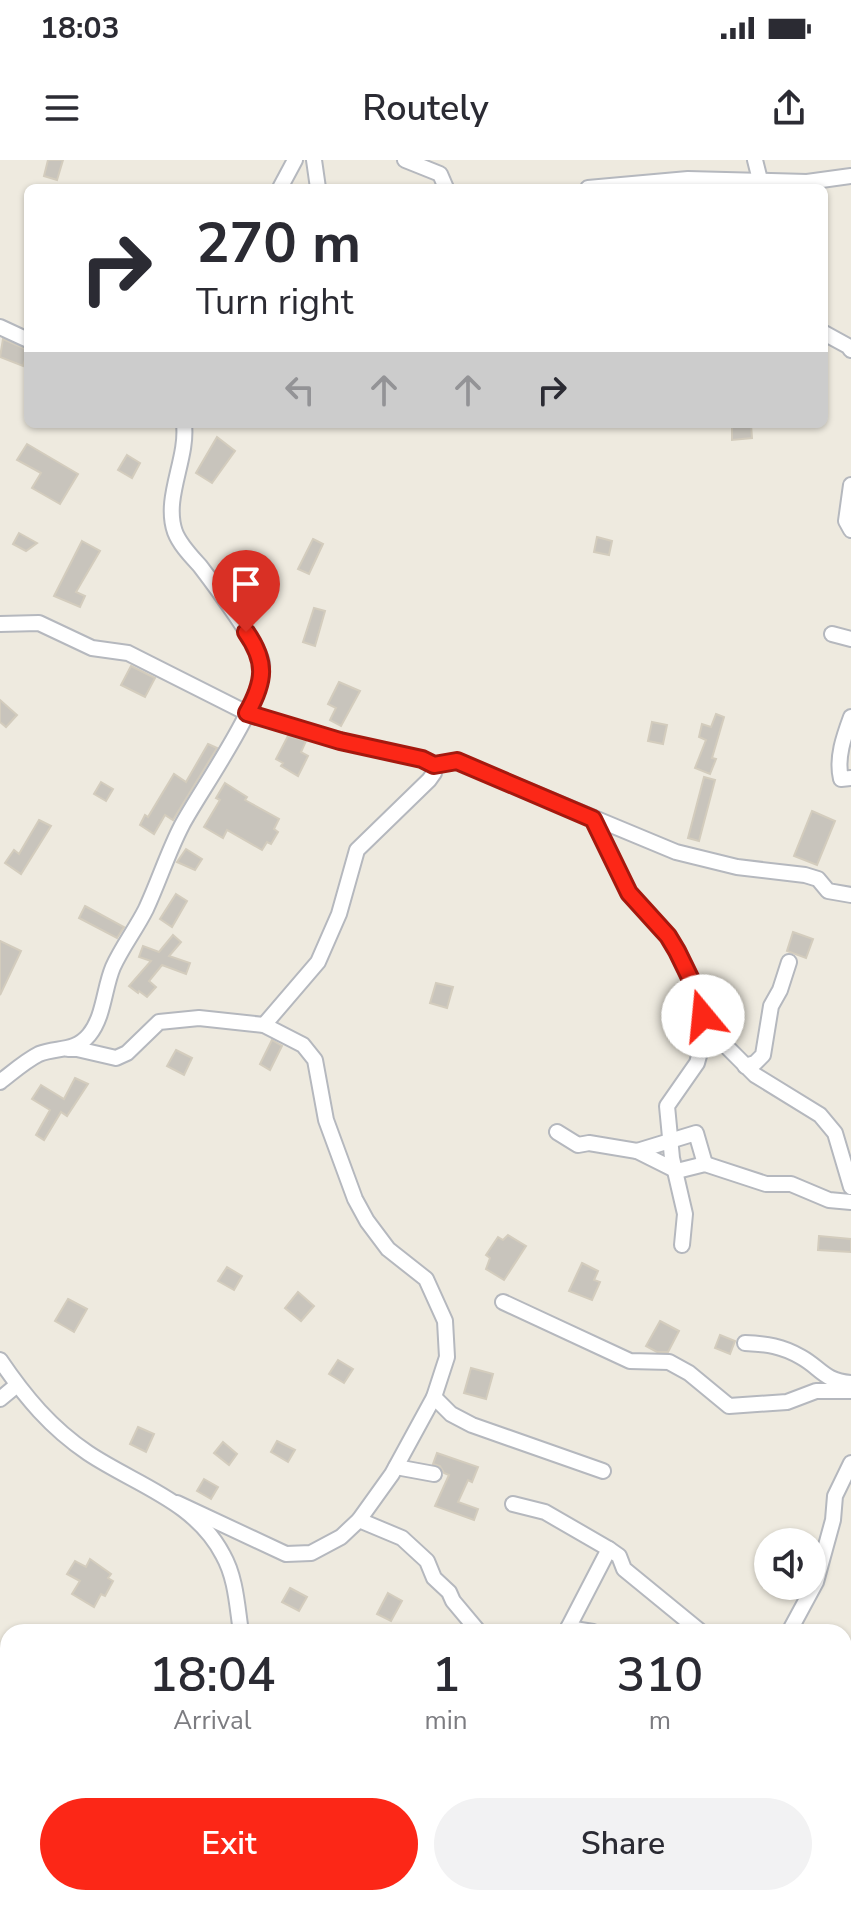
<!DOCTYPE html>
<style>
:root{--surface:#fff;--page:#f2f2f3;--text:#2b2b33;--muted:#7c7c81;--accent:#fc2717}
body{margin:0;font-family:"Nunito Sans",sans-serif;background:var(--page);color:var(--text);height:100vh;display:flex;flex-direction:column;font-size:30px;white-space:nowrap}
*{box-sizing:border-box;margin:0}
p{font-size:26px;color:var(--muted)}
.icon{flex:none;width:44px;height:44px;fill:none;stroke:currentColor;stroke-width:2;stroke-linecap:round;stroke-linejoin:round}
.map{position:relative;flex:1;overflow:hidden}
.details{position:absolute;left:0px;top:1464px;width:852px;height:282px;display:flex;flex-direction:column;background:var(--surface);border-radius:24px 24px 0 0;box-shadow:0 2px 6px #0004}
.details>*{flex:none}
.guide{position:absolute;left:24px;top:24px;width:804px;height:244px;border-radius:12px;box-shadow:0 2px 6px #0004;background:#fff;color:var(--text);overflow:hidden}
.fabs{position:absolute;left:754px;top:1368px;display:grid;gap:16px}
.fabs a{display:grid;place-items:center;width:72px;height:72px;border-radius:50%;background:var(--surface);box-shadow:0 2px 6px #0004;font-size:40px}
.pin{position:absolute;display:grid;place-items:center;width:68px;height:68px;color:#fff;margin:-82px -34px;border-radius:50% 50% 50% 0;rotate:-45deg;box-shadow:0 0 8px #0007}
.pin .icon{rotate:45deg}
.me{position:absolute;width:88px;margin:-44px;rotate:343deg;stroke-linejoin:round;filter:drop-shadow(0 0 6px #0008)}
.turn{display:flex;align-items:center;gap:28px;height:168px;padding:0 40px;font-size:36px}
.turn .icon{width:104px;height:104px;stroke-width:2.5}
.turn b{display:block;font-size:56px;line-height:68px}
.lanes{display:flex;align-items:center;height:76px;padding:0 40px;background:#0003;justify-content:center;gap:40px;direction:ltr}
.lanes .off{opacity:.35}
.eta{display:flex;justify-content:space-evenly;align-items:center;height:136px;text-align:center}
.eta b{font-size:48px;font-weight:600;line-height:56px}
.action{display:flex;gap:16px;margin-top:auto;padding:16px 40px}
.action a{flex:1;height:92px;border-radius:48px;background:var(--accent);color:#fff;font-size:32px;font-weight:600;line-height:92px;text-align:center}
.action a+a{background:var(--page);color:var(--text)}
.status{display:flex;justify-content:space-between;align-items:center;height:56px;padding:0 40px;background:var(--surface);direction:ltr}
.status svg{height:22px;fill:currentColor}
header{display:flex;justify-content:space-between;align-items:center;height:104px;padding:0 40px;background:var(--surface);font-size:36px;font-weight:600}
.map>svg:first-child{display:block}
.building{fill:#c8c4bc;stroke:#d3ccbd;stroke-width:2}
.lines{fill:none;stroke-linecap:round;stroke-linejoin:round}
.minor-casing{stroke:#b5b8be;stroke-width:18}
.minor{stroke:#fff;stroke-width:14}
.route-casing{stroke:#a4190f;stroke-width:20}
.route{stroke:#fc2717;stroke-width:14}
</style>
<div class="status"><b>18:03</b><svg viewBox="0 0 49 12"><path d="M0 12V9h3v3zM5 12V6h3v6zM10 12V3h3v9zM15 12V0h3v12zM26 1h20v11H26zM47 4h2v5h-2z"/></svg></div>
<header><svg class="icon" aria-label="menu" viewBox="0 0 24 24"><path d="M4 6h16M4 12h16M4 18h16"/></svg>Routely<svg class="icon" aria-label="share" viewBox="0 0 24 24"><path d="M12 15V3M7 8l5-5 5 5M5 13v7h14v-7"/></svg></header>
<div class="map">
<svg width="851" height="1745" viewBox="0 0 851 1745">
<rect width="100%" height="100%" fill="#eeeadf"/>
<!-- building -->
<g class="building">
<path d="M48 0H63L57 20 44 16Z"/>
<path d="M3 179 28 190 23 206 0 197Z"/>
<path d="M732 264H751L752 278 732 280Z"/>
<path d="M217 277 235 291 212 323 196 313Z"/>
<path d="M27 284 78 314 60 344 32 328 41 313 17 300Z"/>
<path d="M127 295 140 303 132 318 118 310Z"/>
<path d="M19 373 37 383 26 391 13 384Z"/>
<path d="M597 377 612 381 609 395 594 392Z"/>
<path d="M313 379 323 384 309 414 298 409Z"/>
<path d="M82 381 100 391 76 432 85 436 80 447 54 436Z"/>
<path d="M314 448 325 451 315 486 303 482Z"/>
<path d="M131 506 155 518 145 537 121 525Z"/>
<path d="M339 522 360 531 341 566 330 560 336 548 328 544Z"/>
<path d="M0 540 17 555 6 567 0 562Z"/>
<path d="M716 554 724 557 712 598 716 599 710 614 695 608 706 580 699 577 702 564 711 567Z"/>
<path d="M652 562 667 565 663 584 648 581Z"/>
<path d="M288 576 306 581 301 592 308 596 298 616 281 606 283 603 276 599Z"/>
<path d="M208 584 217 588 173 660 165 655 154 674 140 665 145 655 148 657 174 614 186 622Z"/>
<path d="M704 617 715 620 699 681 688 678Z"/>
<path d="M101 622 113 629 106 641 94 634Z"/>
<path d="M225 623 247 637 245 640 279 659 274 669 278 672 271 684 267 682 262 690 227 670 223 678 204 667 220 640 216 638Z"/>
<path d="M812 651 835 661 817 705 794 696Z"/>
<path d="M39 660 51 666 21 714 5 703 14 690 19 694Z"/>
<path d="M186 689 202 699 195 710 177 702Z"/>
<path d="M176 734 187 741 172 767 160 759Z"/>
<path d="M85 746 124 767 117 778 79 758Z"/>
<path d="M793 772 813 779 806 798 787 791Z"/>
<path d="M173 775 181 782 169 796 190 803 186 814 162 805 149 821 156 827 147 837 139 831 138 833 129 826 151 801 139 797 143 786 159 792Z"/>
<path d="M0 781 21 791 0 835Z"/>
<path d="M436 823 453 827 447 848 430 843Z"/>
<path d="M272 880 282 886 270 910 260 904Z"/>
<path d="M176 890 192 898 184 915 167 906Z"/>
<path d="M75 918 88 924 67 956 61 952 44 980 36 975 50 950 32 939 41 925 64 939Z"/>
<path d="M508 1075 526 1086 504 1120 486 1109 490 1098 486 1095 498 1077 503 1080Z"/>
<path d="M819 1076 851 1079V1092L818 1090Z"/>
<path d="M582 1103 598 1111 594 1120 600 1122 592 1140 569 1131Z"/>
<path d="M227 1107 242 1116 234 1130 218 1121Z"/>
<path d="M298 1132 314 1146 301 1161 285 1148Z"/>
<path d="M68 1139 87 1149 74 1172 55 1161Z"/>
<path d="M660 1161 679 1171 668 1192H657L646 1186Z"/>
<path d="M720 1175 735 1181 730 1194 715 1188Z"/>
<path d="M338 1200 353 1209 344 1223 329 1214Z"/>
<path d="M471 1208 493 1214 486 1239 464 1233Z"/>
<path d="M138 1267 154 1274 146 1292 130 1284Z"/>
<path d="M277 1281 295 1290 288 1302 271 1292Z"/>
<path d="M223 1282 237 1294 229 1305 214 1293Z"/>
<path d="M437 1293 478 1307 472 1322 468 1320 458 1342 478 1349 474 1360 435 1346 449 1315 444 1313 440 1306 433 1304Z"/>
<path d="M204 1319 218 1327 211 1339 197 1331Z"/>
<path d="M90 1399 111 1414 108 1418 113 1421 105 1436 101 1434 94 1447 72 1434 80 1421 67 1414 75 1401 86 1407Z"/>
<path d="M290 1428 307 1437 299 1451 282 1442Z"/>
<path d="M388 1433 402 1441 391 1461 377 1454Z"/>
</g>
<g class="lines">
<defs>
<g id="minor">
<path d="M314 0 318 28"/>
<path d="M405 0 440 14 446 28"/>
<path d="M755 0 762 28"/>
<path d="M280 28 295 0"/>
<path d="M588 28 688 19 807 22 851 16"/>
<path d="M0 167 28 180"/>
<path d="M824 173 848 186 851 190"/>
<path d="M851 325 846 361 851 370"/>
<path d="M0 464 39 463 92 488 128 493 247 553 340 581 422 599 434 605V613L429 620 357 690 339 754 318 802 264 865"/>
<path d="M832 474 851 479"/>
<path d="M851 557C844 576 836 598 841 619L851 618"/>
<path d="M434 605 457 601 676 692 737 707 805 715 818 719 828 731 851 735"/>
<path d="M593 659 629 733 668 776 688 812 707 867 755 915 820 955 835 973 851 1027"/>
<path d="M68 889H77L116 898 127 893 159 862 199 858 264 865 303 885 315 900 326 960 355 1039 367 1061 388 1089 426 1119 445 1161 447 1197 434 1237 392 1314 359 1360 341 1377 311 1393 286 1394 177 1343"/>
<path d="M745 906 755 903 763 895 771 846 780 830 789 802"/>
<path d="M0 922C13 912 25 901 39 894 57 887 75 892 89 875 104 857 104 828 113 807 122 787 136 769 146 749 159 721 168 692 182 665 201 629 266 540 262 503 260 486 213 423 200 406 191 396 180 385 175 372 163 338 188 299 184 264"/>
<path d="M557 972 578 985 589 983 637 991 677 1011 705 1004 766 1024H791L829 1040 851 1042"/>
<path d="M637 991 696 973 705 1004"/>
<path d="M682 1085 685 1054 672 998 667 946 697 903 707 867"/>
<path d="M503 1142 630 1201 669 1202 689 1213 729 1246 787 1242 816 1231H851"/>
<path d="M745 1183C767 1184 782 1186 801 1197 821 1208 824 1221 851 1223"/>
<path d="M0 1200C25 1237 51 1268 88 1293 136 1325 195 1341 223 1395 236 1418 237 1446 241 1472"/>
<path d="M434 1237 451 1254 472 1265 603 1311"/>
<path d="M0 1239 17 1225"/>
<path d="M396 1307 434 1314"/>
<path d="M513 1344 545 1352 609 1389 619 1396 624 1409 701 1472"/>
<path d="M359 1360 402 1378 427 1401 434 1418 449 1432 453 1441 479 1472"/>
<path d="M568 1468 593 1472"/>
<path d="M566 1472 609 1389"/>
<path d="M789 1472 816 1422 833 1360 835 1336 851 1303"/>
<path d="M844 1533 851 1534"/>
<path d="M844 1566 851 1565"/>
<path d="M279 1738 280 1745"/>
<path d="M336 1738V1745"/>
<path d="M599 1738 605 1745"/>
<path d="M715 1738 728 1745"/>
<path d="M0 1744 3 1745"/>
<path d="M369 1745 375 1738"/>
<path d="M564 1745 567 1738"/>
</g>
</defs>
<!-- minor casing -->
<use href="#minor" class="minor-casing"/>
<!-- minor -->
<use href="#minor" class="minor"/>
</g>
<g class="lines">
<defs>
<path id="route" d="M246 472C267 502 265 521 247 553L340 581 422 599 434 605 457 601 593 659 629 733 668 776 677 791 696 830 703 856"/>
</defs>
<!-- route casing -->
<use href="#route" class="route-casing"/>
<!-- route -->
<use href="#route" class="route"/>
</g>
</svg>
<div class="fabs">
<a><svg class="icon" aria-label="sound" viewBox="0 0 24 24"><path d="M4 9h4l5-4v14l-5-4H4zM17 9q2 3 0 6"/></svg></a>
</div>
<div class="pin" style="left:246px;top:472px;background:#d93025"><svg class="icon" aria-label="arrive" viewBox="0 0 24 24"><path d="M6 21V4h12l-3 4 3 4H6"/></svg></div>
<svg class="me" style="left:703px;top:856px" viewBox="-20 -20 40 40"><circle r="19" fill="#fff"/><path d="M0-13L10 11 0 6-10 11z" fill="#fc2717"/></svg>
<div class="guide">
<div class="turn"><svg class="icon" aria-label="right" viewBox="0 0 24 24"><path d="M7 20v-9h11M14 6l5 5-5 5"/></svg><div><b>270 m</b>Turn right</div></div>
<div class="lanes"><svg class="icon off" aria-label="left" viewBox="0 0 24 24"><path d="M17 20v-9H6M10 6l-5 5 5 5"/></svg><svg class="icon off" aria-label="ahead" viewBox="0 0 24 24"><path d="M12 20V5M6 11l6-6 6 6"/></svg><svg class="icon off" aria-label="ahead" viewBox="0 0 24 24"><path d="M12 20V5M6 11l6-6 6 6"/></svg><svg class="icon" aria-label="right" viewBox="0 0 24 24"><path d="M7 20v-9h11M14 6l5 5-5 5"/></svg></div>
</div>
<section class="details">
<div class="eta">
<div><b>18:04</b><p>Arrival</p></div>
<div><b>1</b><p>min</p></div>
<div><b>310</b><p>m</p></div>
</div>
<div class="action"><a>Exit</a><a>Share</a></div>
</section>
</div>
